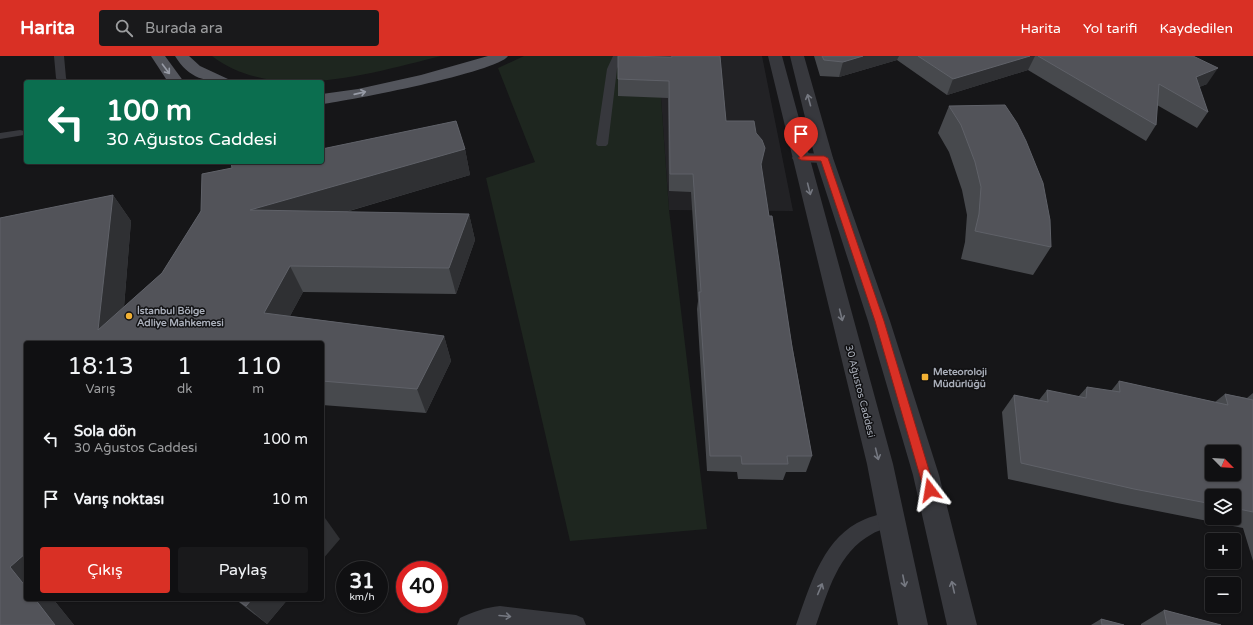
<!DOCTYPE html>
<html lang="tr">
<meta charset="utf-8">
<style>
:root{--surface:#101012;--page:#19191b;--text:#f1f3f6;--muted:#9c9d9f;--line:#303032;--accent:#d93025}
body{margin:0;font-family:"Varela Round",sans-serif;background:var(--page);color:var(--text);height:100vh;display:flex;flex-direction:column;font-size:15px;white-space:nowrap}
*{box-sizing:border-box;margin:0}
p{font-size:13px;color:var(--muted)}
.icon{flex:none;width:22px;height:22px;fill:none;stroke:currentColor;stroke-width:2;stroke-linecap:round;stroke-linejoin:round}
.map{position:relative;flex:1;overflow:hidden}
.panel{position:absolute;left:24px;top:285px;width:300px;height:260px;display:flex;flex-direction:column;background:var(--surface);border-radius:4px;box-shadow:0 1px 3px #0004,0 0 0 1px var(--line)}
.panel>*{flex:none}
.banner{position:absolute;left:24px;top:24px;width:300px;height:84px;border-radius:4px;box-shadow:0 1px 3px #0004,0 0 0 1px var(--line);background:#0b6e4f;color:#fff;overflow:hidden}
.needle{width:26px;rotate:114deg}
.fabs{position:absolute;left:1205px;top:389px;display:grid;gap:8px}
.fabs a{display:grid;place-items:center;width:36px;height:36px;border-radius:4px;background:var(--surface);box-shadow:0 1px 3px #0004,0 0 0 1px var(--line);font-size:20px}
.speed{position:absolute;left:336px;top:505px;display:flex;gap:8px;font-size:20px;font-weight:700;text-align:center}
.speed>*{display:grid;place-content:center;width:52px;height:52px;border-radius:50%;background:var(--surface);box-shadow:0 1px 3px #0004,0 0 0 1px var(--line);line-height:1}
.speed small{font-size:10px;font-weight:400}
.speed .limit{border:6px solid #d22;background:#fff;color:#111}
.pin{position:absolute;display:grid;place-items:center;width:34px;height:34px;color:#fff;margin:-41px -17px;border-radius:50% 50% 50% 0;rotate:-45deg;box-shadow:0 0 4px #0007}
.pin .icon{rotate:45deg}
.me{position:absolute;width:44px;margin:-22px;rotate:346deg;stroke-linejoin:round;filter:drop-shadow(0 0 3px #0008)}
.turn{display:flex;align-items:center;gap:14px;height:84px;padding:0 16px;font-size:18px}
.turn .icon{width:52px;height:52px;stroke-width:2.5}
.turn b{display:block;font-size:28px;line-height:34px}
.eta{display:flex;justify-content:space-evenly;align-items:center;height:68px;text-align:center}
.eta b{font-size:24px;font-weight:600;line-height:28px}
.cta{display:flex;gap:8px;margin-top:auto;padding:8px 16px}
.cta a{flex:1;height:46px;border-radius:4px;background:var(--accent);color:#fff;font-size:16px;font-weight:600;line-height:46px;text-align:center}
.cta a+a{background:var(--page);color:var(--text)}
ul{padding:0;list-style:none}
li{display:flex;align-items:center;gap:12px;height:60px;padding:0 16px}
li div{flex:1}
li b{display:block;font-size:15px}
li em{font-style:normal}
header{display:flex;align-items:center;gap:24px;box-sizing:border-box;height:56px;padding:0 20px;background:var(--accent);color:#fff}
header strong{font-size:19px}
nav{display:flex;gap:22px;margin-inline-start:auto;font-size:14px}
.search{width:280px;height:36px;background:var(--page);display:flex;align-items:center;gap:10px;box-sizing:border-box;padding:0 14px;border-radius:4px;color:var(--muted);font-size:15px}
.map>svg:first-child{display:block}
.built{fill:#222225}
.green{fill:#1e261f}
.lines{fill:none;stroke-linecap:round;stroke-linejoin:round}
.service{fill:#37383d;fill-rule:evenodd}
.minor{fill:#37383d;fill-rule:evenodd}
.tertiary{fill:#37383d;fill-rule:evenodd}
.primary{fill:#53555c;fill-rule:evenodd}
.wall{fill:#47494d;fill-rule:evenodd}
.shaded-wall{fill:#2f3033}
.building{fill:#525359;stroke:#5f6168;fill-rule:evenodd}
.oneway{stroke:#979ba6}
.oneway2{stroke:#757881}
.route{fill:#d93025;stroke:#8d1f18}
.poi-dot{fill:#f2b134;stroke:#111113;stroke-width:1.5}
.labels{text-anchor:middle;stroke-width:3;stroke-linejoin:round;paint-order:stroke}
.poi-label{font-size:10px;font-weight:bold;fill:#a8adb8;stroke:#111113;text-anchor:start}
.street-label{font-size:10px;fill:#a8adb8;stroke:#111113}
</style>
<header>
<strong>Harita</strong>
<div class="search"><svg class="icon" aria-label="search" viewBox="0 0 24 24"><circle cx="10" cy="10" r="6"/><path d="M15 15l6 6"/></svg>Burada ara</div>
<nav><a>Harita</a><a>Yol tarifi</a><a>Kaydedilen</a></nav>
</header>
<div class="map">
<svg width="1253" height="569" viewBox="0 0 1253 569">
<rect width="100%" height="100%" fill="#161618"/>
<!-- built -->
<path class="built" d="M658 0H762L793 155 669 154Z"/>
<!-- green -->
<g class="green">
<path d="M212 0H441C372 17 274 48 212 0Z"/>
<path d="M524 0H658L669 154 707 473 570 485 486 122 535 106 498 12Z"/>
</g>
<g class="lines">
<!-- service -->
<g class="service">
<path d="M54 0H64L66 22 68 26H58L56 22Z"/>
<path d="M613 0H623L617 13 608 88 606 90H598L596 88 607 13Z"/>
<path d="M20 74 24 75 26 77 24 79 0 83V77Z"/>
<path d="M892 455 898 457 901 463 898 469C890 472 880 473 872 478 838 496 828 536 816 569H796C809 533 821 487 857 467 868 461 880 458 892 455Z"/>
<path d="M500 550 576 559 583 562 586 569H457L460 562C475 555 484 552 500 550Z"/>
</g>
<!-- minor -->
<path class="minor" d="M801 97 830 98 833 102 830 106 824 107 795 106 792 102 795 98Z"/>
<!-- tertiary -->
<g class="tertiary">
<path d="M768 0H782L893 408 928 569H898L867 408Z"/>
<path d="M790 0H804L833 102 890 265 939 419 977 569H947L913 419 868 265 815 102Z"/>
</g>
<!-- primary -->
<g class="primary">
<path d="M151 0H165L184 26H168Z"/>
<path d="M175 0H189L200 10 228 23 231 26C206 26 189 23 175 0Z"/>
<path d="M488 0H508C498 16 348 45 322 48V38L358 33 421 19Z"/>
</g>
</g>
<!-- wall -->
<g class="wall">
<path d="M671 0H720L726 65 761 112 769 160 812 400 806 416H786L783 424 738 423 737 416 707 415 697 253 698 245 691 136 669 135 668 42 618 40V23L671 1Z"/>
<path d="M814 0H1193L1207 28 1199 31 1208 56 1197 72 1157 49 1156 69 1146 85 1028 14 947 39 897 4 839 21 820 20Z"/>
<path d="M949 50 1051 191 1033 219 961 203 965 186 967 159 962 134 949 96 938 77Z"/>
<path d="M456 65 465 93 470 119 346 156 469 158 475 184 456 238 303 236 290 260 444 280 451 305 426 357 322 349V287H26V543H53L74 569H0V162L113 139 131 165 124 251 162 217 201 155 202 118 232 112 231 106H322V93Z"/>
<path d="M1119 325 1215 346 1225 338 1247 342 1253 337V505L1243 472 1117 447 1008 423 1002 356 1014 339 1039 344 1047 334 1078 341 1087 331 1111 335ZM1212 440H1234V462H1212Z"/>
<path d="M235 543H288L267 568Z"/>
<path d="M1164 554 1221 569H1141V568Z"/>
<path d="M1101 563 1124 569H1091Z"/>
</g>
<!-- shaded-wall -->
<g class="shaded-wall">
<path d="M863 0H899L897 4 839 21 843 6Z"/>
<path d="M1030 0H1035L1028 14 947 39 953 23Z"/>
<path d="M1218 12 1207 28 1185 37 1196 21Z"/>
<path d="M765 92 762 109 757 126 761 108Z"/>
<path d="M465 93 470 119 264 180 250 154Z"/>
<path d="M113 139 131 165 121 287 98 274Z"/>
<path d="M469 158 475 184 456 238 449 212Z"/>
<path d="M290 210 303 236 278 282 264 257Z"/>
<path d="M444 280 451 305 426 357 417 333Z"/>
<path d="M325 462 340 483 322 504V465Z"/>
<path d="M26 497V531L10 511Z"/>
<path d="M35 543H53L74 569H55Z"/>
<path d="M252 543H288L267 568 246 550Z"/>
</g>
<!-- building -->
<g class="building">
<path d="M618 0 672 1V0H720L726 65H754L756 77 762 84 765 92 761 108 769 160H772L779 205 792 291 812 400H787L788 408H742L741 400H710L699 236H701L693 118H670L669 25 618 23Z"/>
<path d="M822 0H863L843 6 824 4Z"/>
<path d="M918 0H1030L953 23Z"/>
<path d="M1038 0H1193L1218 12 1196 21 1208 56 1159 28 1156 69Z"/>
<path d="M1005 49 1017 67 1026 85 1043 127 1050 164 1051 191 975 175 979 158 981 131 975 106 961 69 949 50Z"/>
<path d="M456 65 465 93 250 154 469 158 449 212 290 210 264 257 444 280 417 333 322 325V287H26V497L10 511 26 531V543H35L55 569H0V162L113 139 98 274 162 217 201 155 202 118 232 112 231 106H322V93Z"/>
<path d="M1119 325 1228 349 1225 338 1253 344V456L1234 452V440H1212V448L1134 433 1021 407 1014 339 1048 346 1047 334 1086 342 1087 331 1120 336ZM1212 396H1234V418H1212Z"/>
<path d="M322 460 325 462 322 465Z"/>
<path d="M236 543H252L246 550Z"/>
<path d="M1164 554 1221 569H1167Z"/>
<path d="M1101 563 1124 569H1102Z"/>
</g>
<!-- one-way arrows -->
<defs><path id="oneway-shaft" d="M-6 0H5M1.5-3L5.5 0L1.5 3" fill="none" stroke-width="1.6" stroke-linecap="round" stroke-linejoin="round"/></defs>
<g class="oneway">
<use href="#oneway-shaft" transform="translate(166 13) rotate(53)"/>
<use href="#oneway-shaft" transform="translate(360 37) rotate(-13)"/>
</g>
<g class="oneway2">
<use href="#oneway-shaft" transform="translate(809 44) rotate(-105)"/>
<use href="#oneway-shaft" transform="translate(809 133) rotate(76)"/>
<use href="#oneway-shaft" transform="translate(841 259) rotate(76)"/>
<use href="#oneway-shaft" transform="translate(877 398) rotate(76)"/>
<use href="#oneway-shaft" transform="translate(904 525) rotate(79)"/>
<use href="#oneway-shaft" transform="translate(953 531) rotate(-103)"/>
<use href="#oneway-shaft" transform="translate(820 533) rotate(-67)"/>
<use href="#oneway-shaft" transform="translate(505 560) rotate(5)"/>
</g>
<!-- route -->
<path class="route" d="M824 100 828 102 884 265 935 434 933 438 930 439 926 438 924 434 875 265 821 105 801 104 798 102 801 100Z"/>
<!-- markers -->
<g class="poi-dot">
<circle cx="129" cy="260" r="4"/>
<rect x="921" y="317" width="8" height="8" rx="2"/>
</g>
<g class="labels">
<!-- poi labels -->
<g class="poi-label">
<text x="137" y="258">İstanbul Bölge<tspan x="137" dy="12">Adliye Mahkemesi</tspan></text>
<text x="933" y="319">Meteoroloji<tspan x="933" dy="12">Müdürlüğü</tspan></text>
</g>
<!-- street labels -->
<g class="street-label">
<text transform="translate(861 335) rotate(76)" y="4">30 Ağustos Caddesi</text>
</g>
</g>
</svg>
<div class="fabs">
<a><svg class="needle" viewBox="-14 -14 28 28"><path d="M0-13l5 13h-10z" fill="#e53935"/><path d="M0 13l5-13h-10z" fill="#9c9d9f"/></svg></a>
<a><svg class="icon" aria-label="layers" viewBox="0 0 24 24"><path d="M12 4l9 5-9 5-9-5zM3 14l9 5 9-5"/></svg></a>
<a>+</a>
<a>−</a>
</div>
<div class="speed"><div>31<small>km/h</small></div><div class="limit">40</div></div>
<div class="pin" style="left:801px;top:102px;background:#d93025"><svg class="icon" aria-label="arrive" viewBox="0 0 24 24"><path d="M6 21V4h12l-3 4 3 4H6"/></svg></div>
<svg class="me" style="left:930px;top:434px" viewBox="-20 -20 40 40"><path d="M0-17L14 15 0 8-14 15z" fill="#d93025" stroke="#fff" stroke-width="4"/></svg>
<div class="banner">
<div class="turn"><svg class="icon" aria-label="left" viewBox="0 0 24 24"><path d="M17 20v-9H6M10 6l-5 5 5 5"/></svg><div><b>100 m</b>30 Ağustos Caddesi</div></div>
</div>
<section class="panel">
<div class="eta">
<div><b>18:13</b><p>Varış</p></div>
<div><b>1</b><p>dk</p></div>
<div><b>110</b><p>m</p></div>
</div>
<ul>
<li><svg class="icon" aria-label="left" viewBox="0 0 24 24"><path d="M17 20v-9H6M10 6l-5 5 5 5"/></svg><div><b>Sola dön</b><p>30 Ağustos Caddesi</p></div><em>100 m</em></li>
<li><svg class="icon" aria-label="arrive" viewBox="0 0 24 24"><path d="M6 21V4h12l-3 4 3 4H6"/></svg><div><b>Varış noktası</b></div><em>10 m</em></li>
</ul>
<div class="cta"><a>Çıkış</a><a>Paylaş</a></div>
</section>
</div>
